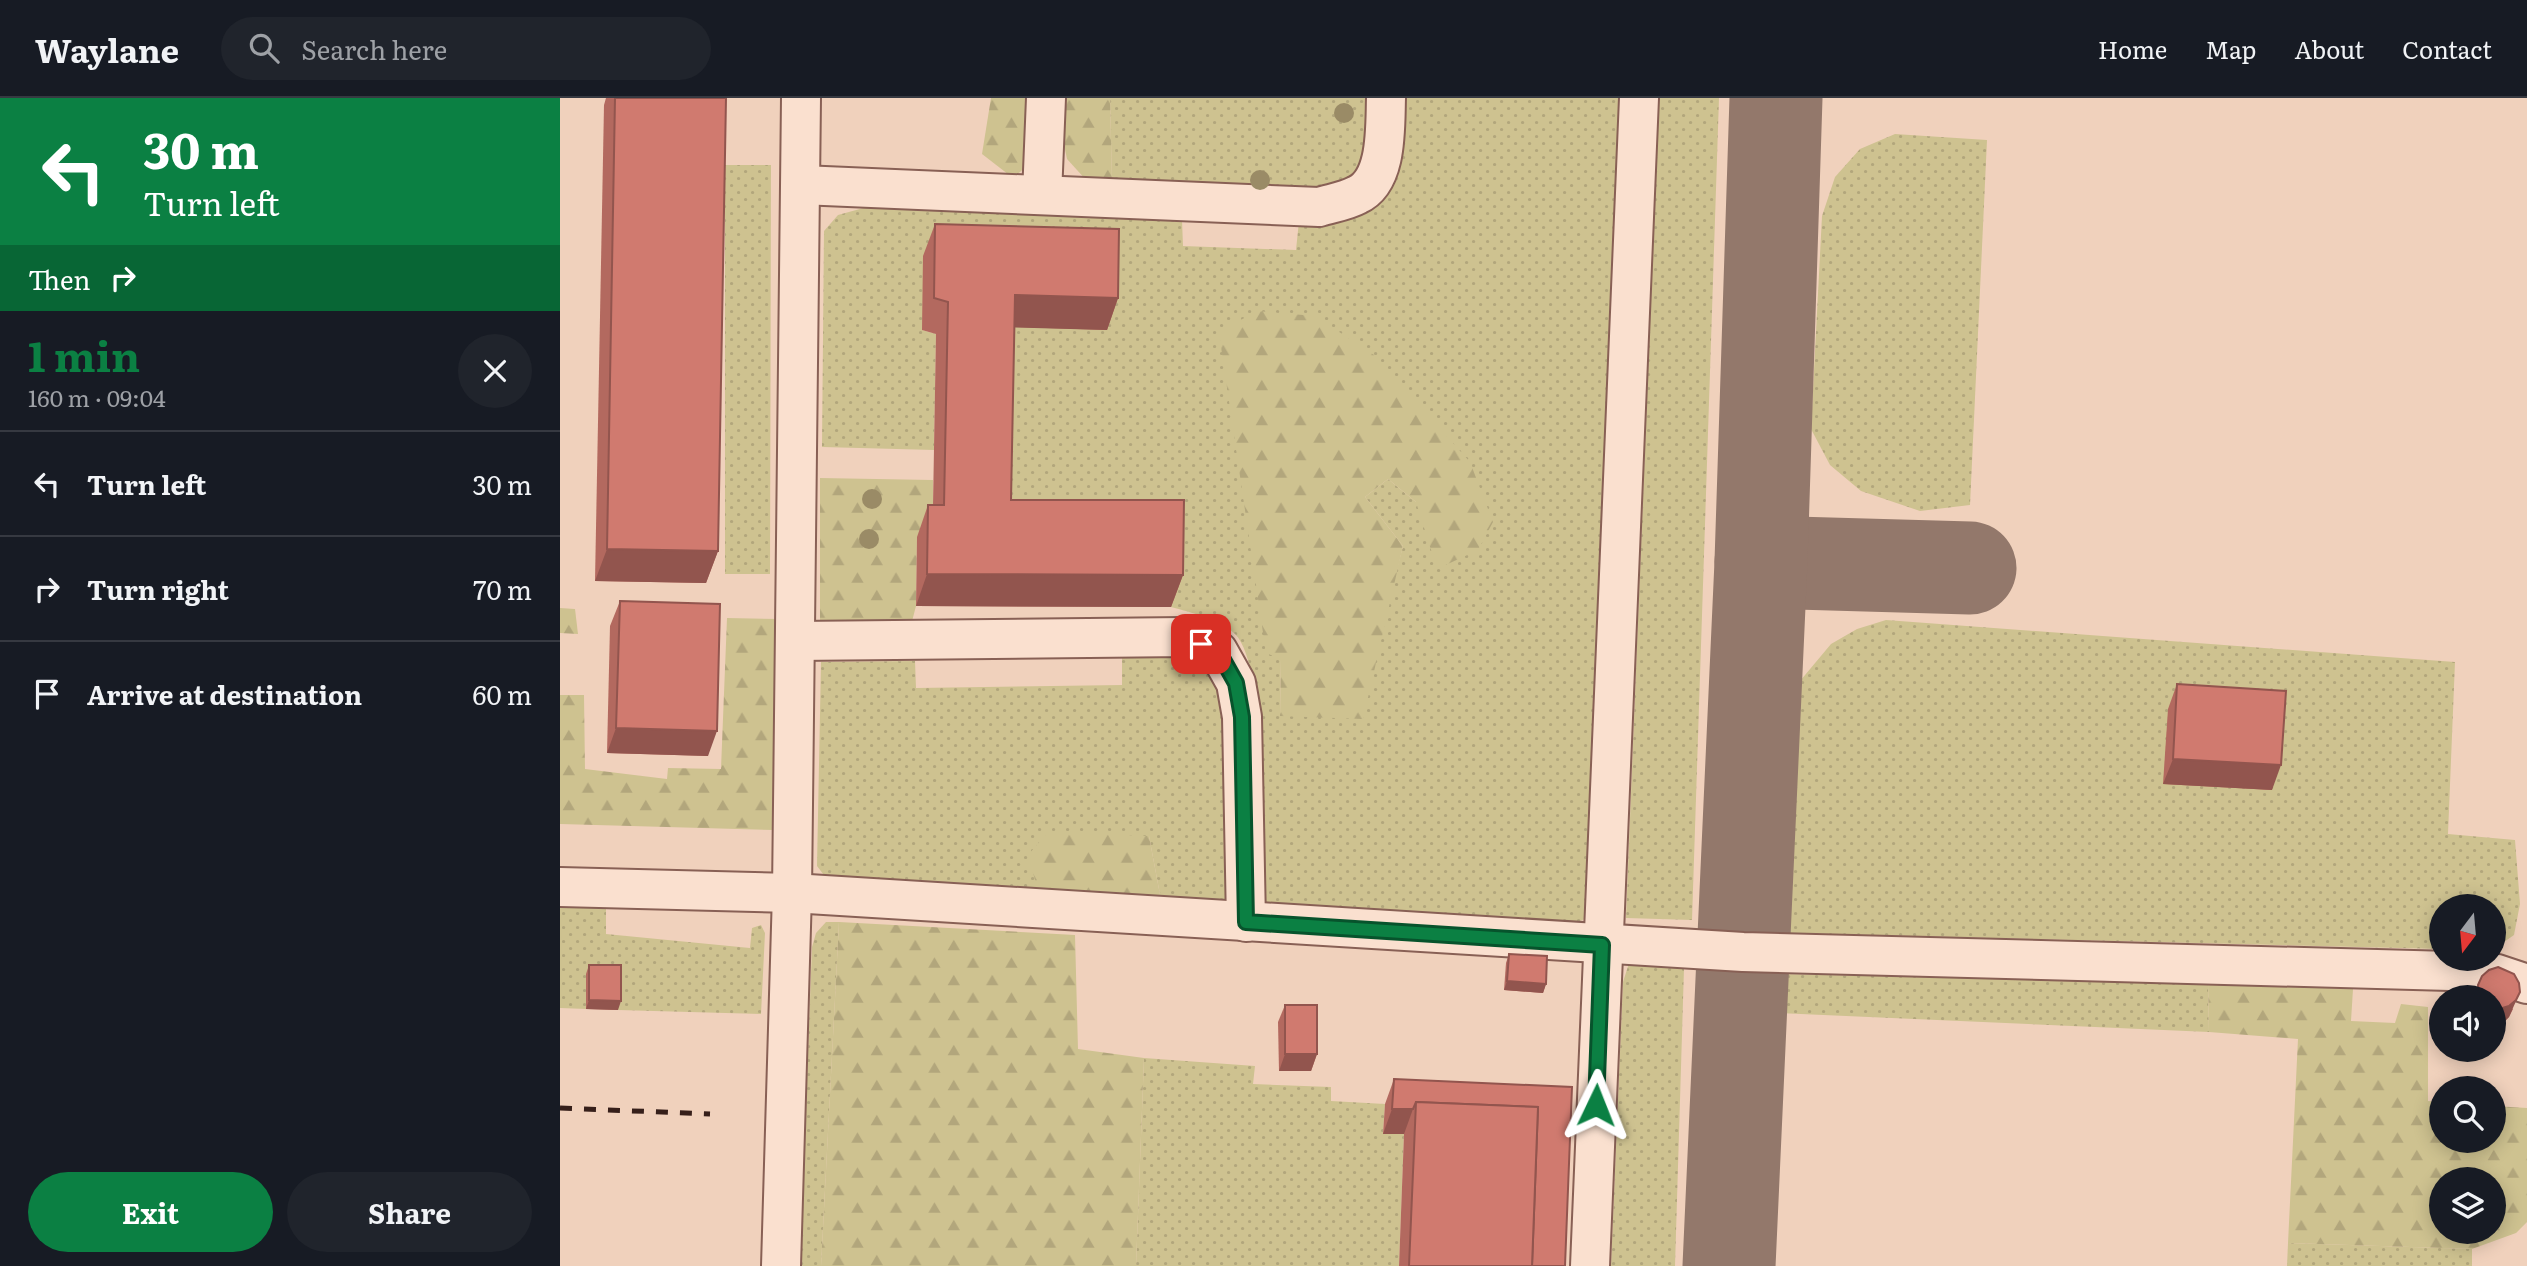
<!DOCTYPE html>
<meta charset="utf-8">
<style>
:root{--surface:#171b24;--page:#20242c;--text:#f1f3f6;--muted:#9ea1a6;--line:#363941;--accent:#0b8043}
body{margin:0;font-family:Literata,serif;background:var(--page);color:var(--text);height:100vh;display:flex;flex-direction:column;font-size:26px;white-space:nowrap}
*{box-sizing:border-box;margin:0}
p{font-size:23px;color:var(--muted)}
.icon{flex:none;width:38px;height:38px;fill:none;stroke:currentColor;stroke-width:2;stroke-linecap:round;stroke-linejoin:round}
.map{position:relative;flex:1;overflow:hidden}
.drawer{display:flex;flex-direction:column;background:var(--surface);width:560px}
.drawer>*{flex:none}
.banner{background:#0b8043;color:#fff;overflow:hidden}
.needle{width:46px;rotate:196deg}
.tools{position:absolute;left:1869px;top:796px;display:grid;gap:14px}
.tools a{display:grid;place-items:center;width:77px;height:77px;border-radius:50%;background:var(--surface);box-shadow:0 4px 18px #0003;font-size:35px}
.pin{position:absolute;display:grid;place-items:center;width:60px;height:60px;color:#fff;margin:-30px;border-radius:14px;box-shadow:0 4px 10px #0006}
.me{position:absolute;width:77px;margin:-38px;rotate:2deg;stroke-linejoin:round;filter:drop-shadow(0 0 5px #0008)}
.turn{display:flex;align-items:center;gap:24px;height:147px;padding:0 28px;font-size:32px}
.turn .icon{width:91px;height:91px;stroke-width:2.5}
.turn b{display:block;font-size:49px;line-height:60px}
.then{display:flex;align-items:center;height:66px;padding:0 28px;background:#0003;gap:14px;font-size:26px}
.round{display:grid;place-items:center;flex:none;width:74px;height:74px;border-radius:37px;background:var(--page)}
.headline{display:flex;align-items:center;justify-content:space-between;height:119px;padding:0 28px}
h1{font-size:42px;font-weight:700;line-height:52px;color:var(--accent)}
.cta{display:flex;gap:14px;margin-top:auto;padding:14px 28px}
.cta a{flex:1;height:80px;border-radius:42px;background:var(--accent);color:#fff;font-size:28px;font-weight:700;line-height:80px;text-align:center}
.cta a+a{background:var(--page);color:var(--text)}
ul{padding:0;list-style:none}
li{display:flex;align-items:center;gap:21px;height:105px;padding:0 28px;border-top:2px solid var(--line)}
li div{flex:1}
li b{display:block;font-size:26px}
li em{font-style:normal}
header{display:flex;align-items:center;gap:42px;box-sizing:border-box;height:98px;padding:0 35px;background:var(--surface);border-bottom:2px solid var(--line)}
header strong{font-size:33px}
nav{display:flex;gap:38px;margin-inline-start:auto;font-size:24px}
.search{width:490px;height:63px;background:var(--page);display:flex;align-items:center;gap:18px;box-sizing:border-box;padding:0 24px;border-radius:38px;color:var(--muted);font-size:26px}
main{display:flex;flex:1;min-height:0}
.map>svg:first-child{display:block}
.grass{fill:url(#grass-dots);fill-rule:evenodd}
.forest{fill:url(#forest-firs);fill-rule:evenodd}
.lines{fill:none;stroke-linecap:round;stroke-linejoin:round}
.taxiway{stroke:#93786b;stroke-width:93}
.minor-casing{stroke:#886055;stroke-width:42}
.minor{stroke:#fae0cf;stroke-width:38}
.rail{stroke:#361f1a;stroke-width:5;stroke-dasharray:12 12;stroke-linecap:butt}
.tree{fill:#9a8b66}
.wall{fill:#b3695f}
.shaded-wall{fill:#92554e}
.building{fill:#d07a6f;stroke:#92554e;stroke-width:2}
.route-casing{stroke:#07532c;stroke-width:18}
.route{stroke:#0b8043;stroke-width:12}
</style>
<header>
<strong>Waylane</strong>
<div class="search"><svg class="icon" aria-label="search" viewBox="0 0 24 24"><circle cx="10" cy="10" r="6"/><path d="M15 15l6 6"/></svg>Search here</div>
<nav><a>Home</a><a>Map</a><a>About</a><a>Contact</a></nav>
</header>
<main>
<section class="drawer">
<div class="banner">
<div class="turn"><svg class="icon" aria-label="left" viewBox="0 0 24 24"><path d="M17 20v-9H6M10 6l-5 5 5 5"/></svg><div><b>30 m</b>Turn left</div></div>
<div class="then">Then<svg class="icon" aria-label="right" viewBox="0 0 24 24"><path d="M7 20v-9h11M14 6l5 5-5 5"/></svg></div>
</div>
<div class="headline"><div><h1>1 min</h1><p>160 m · 09:04</p></div><a class="round"><svg class="icon" aria-label="close" viewBox="0 0 24 24"><path d="M6 6l12 12M18 6L6 18"/></svg></a></div>
<ul>
<li><svg class="icon" aria-label="left" viewBox="0 0 24 24"><path d="M17 20v-9H6M10 6l-5 5 5 5"/></svg><div><b>Turn left</b></div><em>30 m</em></li>
<li><svg class="icon" aria-label="right" viewBox="0 0 24 24"><path d="M7 20v-9h11M14 6l5 5-5 5"/></svg><div><b>Turn right</b></div><em>70 m</em></li>
<li><svg class="icon" aria-label="arrive" viewBox="0 0 24 24"><path d="M6 21V4h12l-3 4 3 4H6"/></svg><div><b>Arrive at destination</b></div><em>60 m</em></li>
</ul>
<div class="cta"><a>Exit</a><a>Share</a></div>
</section>
<div class="map">
<svg width="1967" height="1168" viewBox="0 0 1967 1168">
<defs>
<pattern id="grass-dots" width="8" height="8" patternUnits="userSpaceOnUse" patternTransform="scale(1.75)"><rect width="8" height="8" fill="#cec290"/><path d="M2 2h.1M6 6h.1" fill="none" stroke="#b2a67c" stroke-width="1.8" stroke-linecap="round"/></pattern>
<pattern id="forest-firs" width="22" height="20" patternUnits="userSpaceOnUse" patternTransform="scale(1.75)"><rect width="22" height="20" fill="#cec290"/><path d="M5 1l3.5 6h-7zM16 11l3.5 6h-7z" fill="#b2a67c"/></pattern>
</defs>
<rect width="100%" height="100%" fill="#f0d1bc"/>
<!-- grass -->
<g class="grass">
<path d="M550 0H816L814 61 792 84 758 95 552 84Z"/>
<path d="M836 0H1061L1028 820 1011 826 704 805C702 753 708 569 675 536 661 522 630 514 611 509L612 435 439 434 443 229 548 163 362 232 376 236 374 352 262 349 264 133 278 117 307 109 622 122 623 148 736 152 739 123 792 118ZM814 257 856 404 828 381 805 399 843 448 831 494 720 618 721 561Z"/>
<path d="M1099 0H1159L1132 822 1066 820Z"/>
<path d="M1335 36 1427 42 1410 407 1360 413 1301 393 1270 367 1251 331 1262 118 1275 79 1300 51Z"/>
<path d="M165 67H211L210 476H165Z"/>
<path d="M1326 522 1895 564 1888 736 1955 742 1960 806 1954 837 1934 851V808H1881V851L1227 835 1233 612 1240 583 1271 546 1297 531Z"/>
<path d="M604 552 640 560 657 583 665 615 670 805 601 802 589 738 479 796 270 785 257 768 261 564 355 563 356 590 562 587V560Z"/>
<path d="M0 803 46 804V836L190 850 192 830 201 827 205 835 201 916 58 912 26 876V911L0 910Z"/>
<path d="M266 824H279L261 1168H240L252 849 256 835Z"/>
<path d="M1113 861 1124 870 1115 1168H1051L1063 884 1070 862Z"/>
<path d="M1218 876 1648 885 1649 934 1218 915Z"/>
<path d="M584 960 695 968 693 986 771 989V1003L825 1006 823 1035 844 1036 839 1168H576Z"/>
<path d="M1728 1145 1912 1151V1168H1727Z"/>
</g>
<!-- forest -->
<g class="forest">
<path d="M431 0H469L468 67 453 80 422 56Z"/>
<path d="M500 0H550L552 84 527 83 507 61 499 23Z"/>
<path d="M696 213 755 218 814 257 910 364 933 424 918 452 877 471 856 404 828 381 805 399 843 448 803 621 720 618 721 561 706 555 659 235Z"/>
<path d="M260 380 373 382V439H357L356 508 350 531 260 530Z"/>
<path d="M0 510 15 511 18 536 0 535Z"/>
<path d="M167 520 220 521 214 732 0 726V597H24L25 671 107 681 108 670 161 671Z"/>
<path d="M488 734 589 738 601 802 479 796 468 757Z"/>
<path d="M279 824 515 837 518 951 584 960 576 1168H261Z"/>
<path d="M1648 885 1793 891 1791 923 1835 925 1841 906 1868 909V1003L1881 1004V1043H1934V1008L1967 1010V1124L1956 1135 1912 1151 1728 1145 1738 941 1649 934ZM1881 1082H1934V1134H1881Z"/>
</g>
<g class="lines">
<!-- taxiway -->
<g class="taxiway">
<path d="M1201 464 1410 470"/>
<path d="M1169 1168 1201 464 1216 0"/>
</g>
<defs>
<g id="minor">
<path d="M241 87 759 109C772 105 786 103 797 97 828 83 825 29 826 0"/>
<path d="M482 97 486 0"/>
<path d="M236 543 625 539 658 553 676 585 682 619 686 824"/>
<path d="M0 789 232 795 1183 854 1890 873 1937 876 1967 886"/>
<path d="M221 1168 232 795 241 0"/>
<path d="M1030 1168 1079 0"/>
</g>
</defs>
<!-- minor casing -->
<use href="#minor" class="minor-casing"/>
<!-- minor -->
<use href="#minor" class="minor"/>
<!-- rail -->
<path class="rail" d="M0 1010 150 1016"/>
</g>
<!-- trees -->
<g class="tree">
<circle cx="784" cy="15" r="10"/>
<circle cx="700" cy="82" r="10"/>
<circle cx="312" cy="401" r="10"/>
<circle cx="309" cy="441" r="10"/>
</g>
<!-- wall -->
<g class="wall">
<path d="M46 0H166L158 453 146 485 35 483 44 7Z"/>
<path d="M375 126 558 200 547 232 454 229 451 402 623 477 611 509 356 508 357 439 368 407H373L376 236 362 232 363 158Z"/>
<path d="M60 503 148 658 47 655 50 528Z"/>
<path d="M1617 586 1712 692 1603 686 1608 611Z"/>
<path d="M949 856 986 886 983 895 944 892 946 865Z"/>
<path d="M29 867 58 912 26 911V876Z"/>
<path d="M1918 887 1953 911 1949 919 1942 926 1934 928V900H1913Z"/>
<path d="M725 907 757 956 751 973H719L718 924Z"/>
<path d="M834 981 1005 1168H839L844 1036H823L825 1006Z"/>
</g>
<!-- shaded-wall -->
<g class="shaded-wall">
<path d="M455 197 558 200 547 232 443 229Z"/>
<path d="M47 451 158 453 146 485 35 483Z"/>
<path d="M367 476 623 477 611 509 356 508Z"/>
<path d="M56 630 157 633 148 658 47 655Z"/>
<path d="M1613 661 1721 667 1712 692 1603 686Z"/>
<path d="M947 883 986 886 983 895 944 892Z"/>
<path d="M1960 894 1949 919 1942 926 1934 928 1939 911Z"/>
<path d="M29 902 61 903 58 912 26 911Z"/>
<path d="M725 956H757L751 973H719Z"/>
<path d="M832 1011H853L844 1036H823Z"/>
</g>
<!-- building -->
<g class="building">
<path d="M55 0H166L158 453 47 451Z"/>
<path d="M375 126 559 131 558 200 455 197 451 402H624L623 477 367 476 368 407H384L388 204 374 200Z"/>
<path d="M60 503 160 506 157 633 56 630Z"/>
<path d="M1617 586 1726 593 1721 667 1613 661Z"/>
<path d="M949 856 987 858 986 886 947 883Z"/>
<path d="M29 867H61V903L29 902Z"/>
<path d="M1938 869 1954 876 1959 885 1960 894 1956 902 1949 908 1939 911 1934 909V900H1921L1919 896 1918 887 1922 878 1929 872Z"/>
<rect x="725" y="907" width="32" height="49"/>
<path d="M834 981 1012 989 1005 1168H972L978 1009 856 1004 853 1011H832Z"/>
<path d="M856 1004 978 1009 972 1168H849Z"/>
</g>
<g class="lines">
<defs>
<path id="route" d="M641 546 658 553 676 585 682 619 686 824 1042 847 1036 1007"/>
</defs>
<!-- route casing -->
<use href="#route" class="route-casing"/>
<!-- route -->
<use href="#route" class="route"/>
</g>
</svg>
<div class="tools">
<a><svg class="needle" viewBox="-14 -14 28 28"><path d="M0-13l5 13h-10z" fill="#e53935"/><path d="M0 13l5-13h-10z" fill="#9ea1a6"/></svg></a>
<a><svg class="icon" aria-label="sound" viewBox="0 0 24 24"><path d="M4 9h4l5-4v14l-5-4H4zM17 9q2 3 0 6"/></svg></a>
<a><svg class="icon" aria-label="search" viewBox="0 0 24 24"><circle cx="10" cy="10" r="6"/><path d="M15 15l6 6"/></svg></a>
<a><svg class="icon" aria-label="layers" viewBox="0 0 24 24"><path d="M12 4l9 5-9 5-9-5zM3 14l9 5 9-5"/></svg></a>
</div>
<div class="pin" style="left:641px;top:546px;background:#d93025"><svg class="icon" aria-label="arrive" viewBox="0 0 24 24"><path d="M6 21V4h12l-3 4 3 4H6"/></svg></div>
<svg class="me" style="left:1036px;top:1007px" viewBox="-20 -20 40 40"><path d="M0-17L14 15 0 8-14 15z" fill="#0b8043" stroke="#fff" stroke-width="4"/></svg>
</div>
</main>
